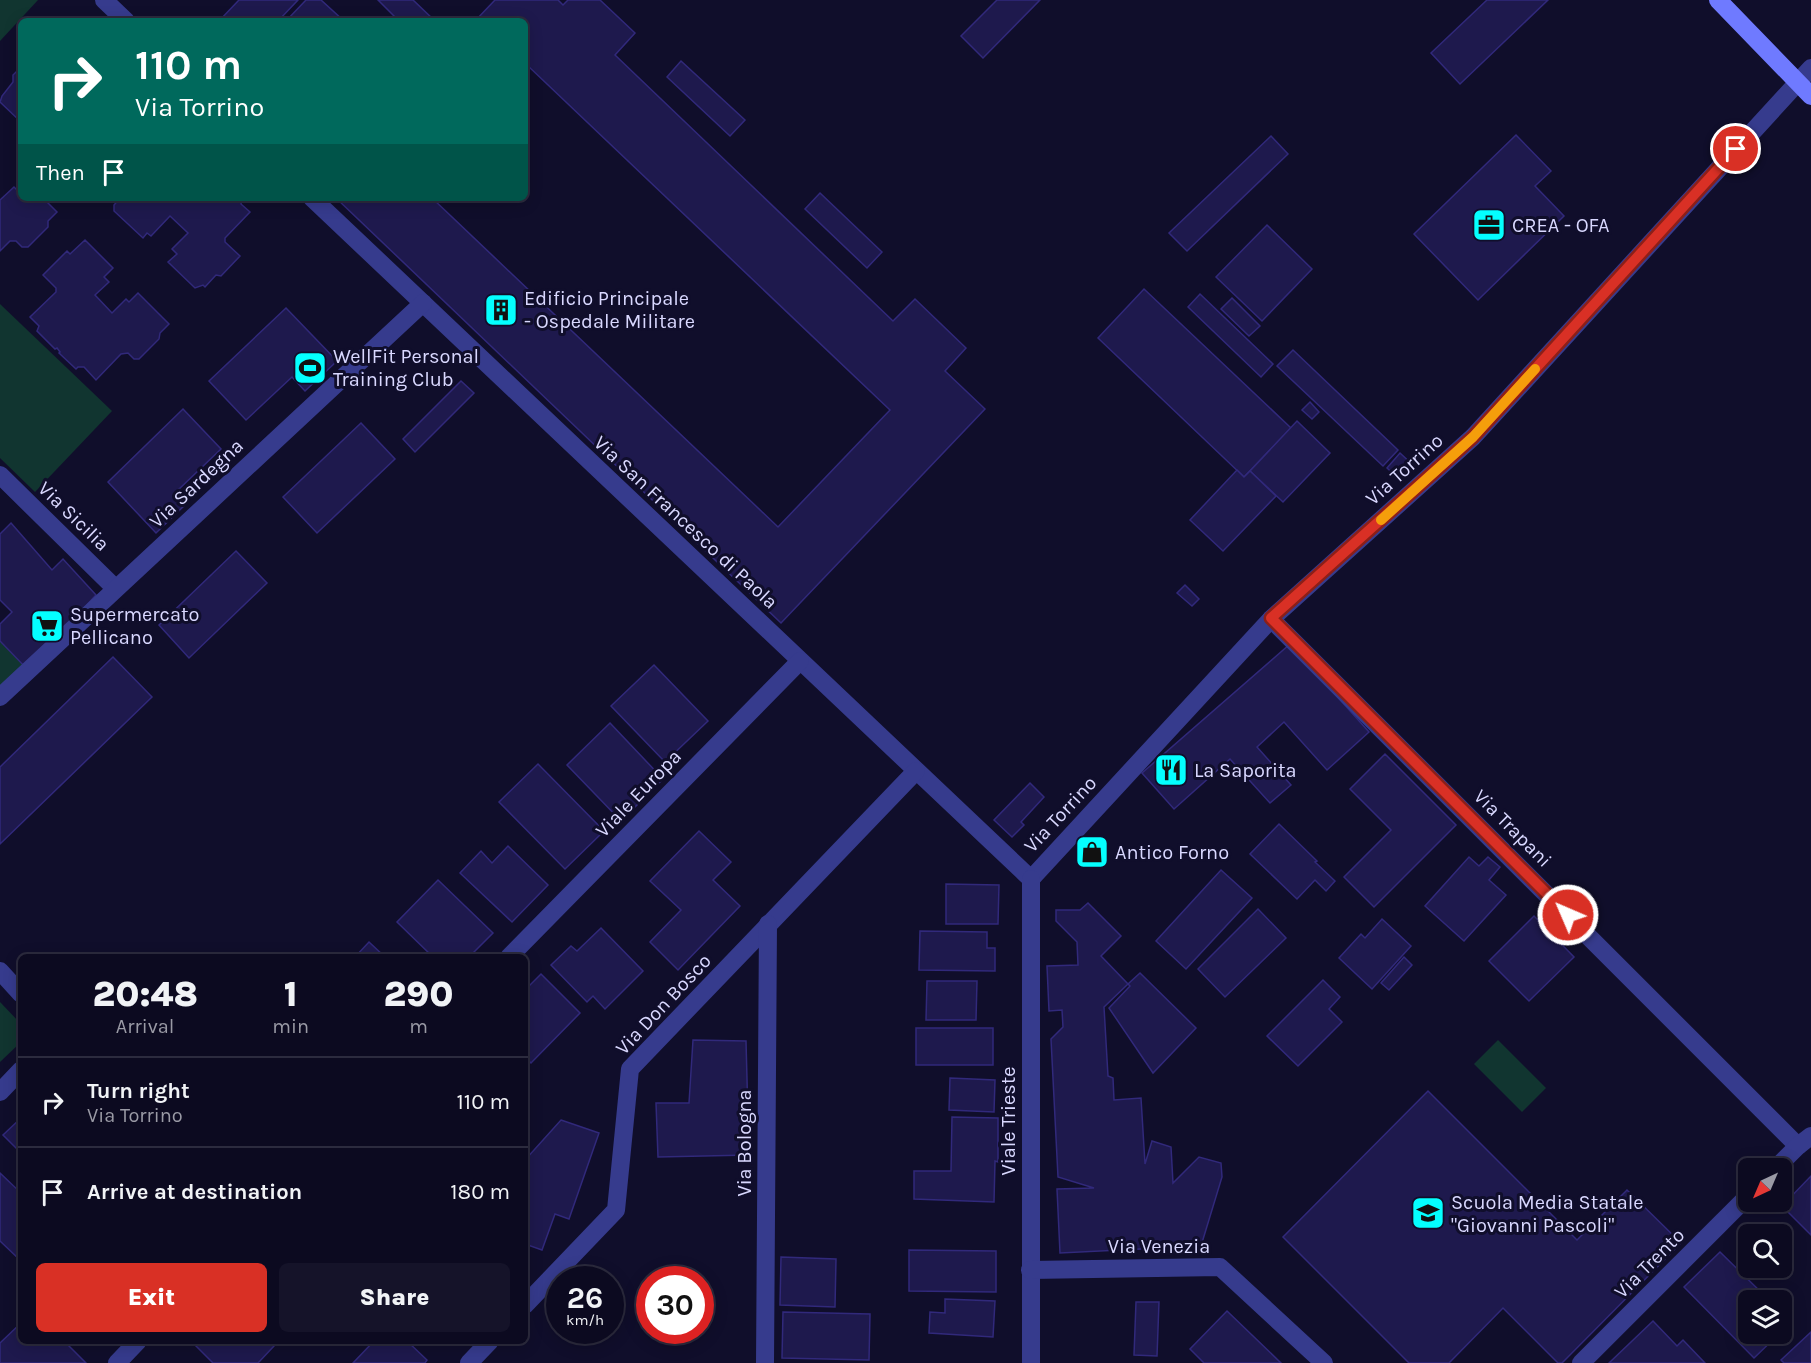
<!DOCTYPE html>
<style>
:root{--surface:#0c0a20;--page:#151329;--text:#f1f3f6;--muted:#9a9aa5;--line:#2c2b3e;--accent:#d93025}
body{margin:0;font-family:Karla,sans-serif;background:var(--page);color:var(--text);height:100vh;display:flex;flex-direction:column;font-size:22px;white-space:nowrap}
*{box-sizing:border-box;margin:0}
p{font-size:20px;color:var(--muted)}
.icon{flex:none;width:33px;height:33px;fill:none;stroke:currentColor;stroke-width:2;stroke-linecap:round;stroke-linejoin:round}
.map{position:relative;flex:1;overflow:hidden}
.panel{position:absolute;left:18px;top:954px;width:510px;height:390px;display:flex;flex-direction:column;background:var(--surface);border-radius:9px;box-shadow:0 3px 15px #0003,0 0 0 2px var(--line)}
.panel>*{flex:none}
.top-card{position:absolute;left:18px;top:18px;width:510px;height:183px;border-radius:9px;box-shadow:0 3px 15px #0003,0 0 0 2px var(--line);background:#00695c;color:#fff;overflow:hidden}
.needle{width:39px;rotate:224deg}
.buttons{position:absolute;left:1738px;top:1158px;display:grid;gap:12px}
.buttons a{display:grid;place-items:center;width:54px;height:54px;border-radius:9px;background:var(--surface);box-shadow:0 3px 15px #0003,0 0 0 2px var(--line);font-size:30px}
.speed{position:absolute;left:546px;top:1266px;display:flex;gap:12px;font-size:30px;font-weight:700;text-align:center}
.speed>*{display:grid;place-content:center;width:78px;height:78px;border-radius:50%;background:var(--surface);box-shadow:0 3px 15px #0003,0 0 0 2px var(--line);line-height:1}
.speed small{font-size:15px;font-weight:400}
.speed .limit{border:9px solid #d22;background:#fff;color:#111}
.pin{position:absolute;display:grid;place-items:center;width:51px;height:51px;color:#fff;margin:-26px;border:3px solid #fff;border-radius:50%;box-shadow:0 2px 6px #0007}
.me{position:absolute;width:66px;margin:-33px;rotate:315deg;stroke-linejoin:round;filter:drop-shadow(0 0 4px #0008)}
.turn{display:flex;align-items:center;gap:21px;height:126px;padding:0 18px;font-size:27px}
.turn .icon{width:78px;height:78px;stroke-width:2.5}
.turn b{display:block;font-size:42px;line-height:51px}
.then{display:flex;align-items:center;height:57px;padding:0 18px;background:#0003;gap:12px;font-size:22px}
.eta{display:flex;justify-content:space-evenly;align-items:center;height:102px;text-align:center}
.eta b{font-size:36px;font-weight:800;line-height:42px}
.button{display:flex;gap:12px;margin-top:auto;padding:12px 18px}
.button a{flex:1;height:69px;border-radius:9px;background:var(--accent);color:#fff;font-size:24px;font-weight:800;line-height:69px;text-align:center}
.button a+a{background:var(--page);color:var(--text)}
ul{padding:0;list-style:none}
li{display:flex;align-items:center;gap:18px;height:90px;padding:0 18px;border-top:2px solid var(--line)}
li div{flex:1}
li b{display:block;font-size:22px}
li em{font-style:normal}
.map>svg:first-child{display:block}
.green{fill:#113530}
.building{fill:#1e194d;stroke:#31297b;stroke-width:1.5}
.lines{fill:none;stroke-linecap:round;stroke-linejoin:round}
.street{stroke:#363b8d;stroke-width:18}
.secondary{stroke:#6f7aff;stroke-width:18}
.route-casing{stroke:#8d1f18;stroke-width:15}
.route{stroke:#d93025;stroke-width:10}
.slow{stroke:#f59e0b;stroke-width:10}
.labels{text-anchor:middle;stroke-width:6;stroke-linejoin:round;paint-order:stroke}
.poi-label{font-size:20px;fill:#d9d8ff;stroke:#100e2b;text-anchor:start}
.street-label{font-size:20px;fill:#d9d8ff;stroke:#100e2b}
</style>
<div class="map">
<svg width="1811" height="1363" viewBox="0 0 1811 1363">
<rect width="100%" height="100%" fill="#100e2b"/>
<!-- green -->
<g class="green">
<path d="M0 0H38L0 41Z"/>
<path d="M0 304 112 411 35 492 0 458Z"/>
<path d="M0 641 27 669 0 696Z"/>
<path d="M0 1002 21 1024V1042L0 1062Z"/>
<path d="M1498 1040 1546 1088 1522 1112 1474 1064Z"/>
</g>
<!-- building -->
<g class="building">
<path d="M239 0H298L278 21H219Z"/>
<path d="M306 0H321L344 21H286Z"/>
<path d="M378 0H413L435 21H399Z"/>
<path d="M495 0H558L563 5 568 0H600L635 33 615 55 893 321 915 299 966 348 945 371 985 409 781 623 336 198H432L778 527 890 410 527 65 525 67V21H475Z"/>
<path d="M997 0H1040L983 58 961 36Z"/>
<path d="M1487 0H1548L1460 84 1431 53Z"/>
<path d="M681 61 745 120 730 136 667 77Z"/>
<path d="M21 67V122L0 102 2 96 13 82V75Z"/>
<path d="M1516 135 1551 171 1535 186 1564 216 1478 300 1414 234Z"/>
<path d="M1271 136 1288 154 1187 251 1169 233Z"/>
<path d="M21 186V198H43L57 212 48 221V227L28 247H22L16 241H10L0 251V200L14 187 17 190Z"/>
<path d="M820 193 882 252 867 268 805 209Z"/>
<path d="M120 198H242L241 204 250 212 225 238V242L240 256 221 276 216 275 205 287 203 285 195 288 168 262 177 254 172 249 188 233 170 216 151 236 147 233 143 238 114 211V205Z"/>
<path d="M1267 225 1312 269 1262 321 1216 277Z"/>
<path d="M85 240 113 268 104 277 109 282 95 295 112 313 126 299 129 302 138 293 169 324 160 333 159 339 139 359H134L128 353 121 354 96 380 84 367H78L76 369 59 353 60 352 57 348 55 349 37 331 39 326 30 317 56 292V288L43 275 67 251 70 254Z"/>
<path d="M1144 289 1291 428 1244 477 1098 338Z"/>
<path d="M1200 294 1273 364 1261 377 1188 307Z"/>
<path d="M1232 298 1260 326 1249 336 1221 309Z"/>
<path d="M286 308 337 361 305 391 292 377 246 420 209 381Z"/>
<path d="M1293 350 1398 450 1383 466 1277 366Z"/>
<path d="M461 381 474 393 415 452 403 439Z"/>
<path d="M1310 402 1319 412 1312 419 1302 410Z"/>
<path d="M183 409 221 449 177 491 188 502 156 533 108 482Z"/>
<path d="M1297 421 1330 453 1283 502 1250 471Z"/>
<path d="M361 423 395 459 317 533 283 497Z"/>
<path d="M1400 453 1415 467 1401 481 1387 468Z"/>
<path d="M1237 470 1244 477 1250 471 1276 496 1223 551 1190 520Z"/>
<path d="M11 523 52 570 63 559 96 595 27 669 0 641V624L12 612 0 600V534Z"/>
<path d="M236 551 267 583 189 658 159 625Z"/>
<path d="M1185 585 1199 599 1192 606 1177 593Z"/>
<path d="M1290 644 1369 732 1327 770 1284 722 1257 747 1291 785 1270 803 1230 759 1174 809 1142 773Z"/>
<path d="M113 657 152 697 0 844V767Z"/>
<path d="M654 665 708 721 665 762 611 706Z"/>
<path d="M610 723 663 779 621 821 567 765Z"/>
<path d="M1385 754 1456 825 1374 907 1344 877 1391 830 1350 789Z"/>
<path d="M538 764 604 831 565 869 499 802Z"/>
<path d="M1030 783 1044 797 1021 822 1024 825 1012 837 994 820Z"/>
<path d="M1279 824 1317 861 1315 862 1335 881 1326 891 1315 880 1297 899 1250 854Z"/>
<path d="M699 831 731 862 713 880 740 906 678 970 650 942 681 910 650 881Z"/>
<path d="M508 846 548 885 512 922 460 873 481 851 492 863Z"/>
<path d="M1469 857 1479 866 1488 857 1500 867 1489 880 1506 895 1464 941 1425 906Z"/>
<path d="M1221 870 1252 898 1186 969 1156 941Z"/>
<path d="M438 880 493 933 469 957H433L397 922Z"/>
<path d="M946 884 999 885 998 924H946Z"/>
<path d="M1088 903 1121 936 1101 956 1128 984 1104 1007 1108 1076 1113 1078 1114 1100 1141 1098 1145 1164 1152 1141 1171 1147 1173 1183 1199 1157 1221 1163 1222 1177 1201 1246 1060 1253 1057 1189 1094 1188 1058 1177 1051 1039 1063 1027 1062 1010 1049 1011 1047 966 1078 965 1077 942 1056 921V910H1080Z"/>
<path d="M1258 909 1286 938 1225 997 1198 969Z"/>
<path d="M1534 916 1574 957 1529 1001 1489 961Z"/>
<path d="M1382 919 1411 946 1372 989 1339 958 1361 934 1365 938Z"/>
<path d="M601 928 643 971 605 1009 593 996 587 1002 551 965 571 946 577 951Z"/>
<path d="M920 931 987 932V948H995V971L919 970Z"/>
<path d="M369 942 385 957H355Z"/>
<path d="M1404 957 1412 965 1389 990 1381 983Z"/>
<path d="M1140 973 1196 1028 1153 1073 1109 1008 1130 986 1128 984Z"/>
<path d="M541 974 580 1013 531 1063 525 1057V990Z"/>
<path d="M1323 980 1340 997 1329 1009 1342 1022 1298 1066 1267 1036Z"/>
<path d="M927 981H977L976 1020H926Z"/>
<rect x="916" y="1028" width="77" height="37"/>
<path d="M693 1040 746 1041 749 1155 658 1157 656 1103H689Z"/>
<path d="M950 1078 995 1080 994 1112 949 1110Z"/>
<path d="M1428 1091 1577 1240 1627 1190 1681 1243 1562 1363H1558L1503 1308 1449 1363H1409L1283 1237Z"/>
<path d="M952 1117 998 1118V1162L995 1161 994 1202 914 1199V1171H951Z"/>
<path d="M21 1118V1153L3 1135Z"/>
<path d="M561 1120 599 1133 569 1219 555 1214 542 1250 525 1244V1160Z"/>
<path d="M0 1173 21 1193V1258L19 1259 0 1241Z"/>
<path d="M1811 1176V1235L1782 1206Z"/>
<path d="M909 1250 996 1251V1292L909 1291Z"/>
<path d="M1720 1252 1769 1300H1749V1334H1779L1754 1358 1684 1287Z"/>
<path d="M781 1257 836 1259 835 1307 780 1305Z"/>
<path d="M945 1299 995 1301 993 1337 929 1333 930 1312 945 1313Z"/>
<path d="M1136 1302H1159L1157 1356 1134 1355Z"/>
<path d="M1227 1311 1281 1363H1204L1190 1349Z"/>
<path d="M783 1312 870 1314 869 1360 782 1358Z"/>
<path d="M1653 1321 1677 1346 1683 1340 1705 1363H1609Z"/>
<path d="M21 1323V1341H64L86 1363H0V1343Z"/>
<path d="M1811 1332V1363H1784L1781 1360Z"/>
<path d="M191 1341H269L274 1346 258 1363H213Z"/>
<path d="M374 1341H407L427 1360 425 1363H353Z"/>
</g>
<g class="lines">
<!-- street -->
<g class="street">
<path d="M104 0 126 21"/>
<path d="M312 198 1031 879"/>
<path d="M0 475 115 588"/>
<path d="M1271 619 1798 1146"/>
<path d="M0 697 423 303"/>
<path d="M1031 879 1271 619 1473 437 1811 68"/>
<path d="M1031 879V1363"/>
<path d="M509 957 800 661"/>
<path d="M0 971 21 994"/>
<path d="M0 1092 21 1070"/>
<path d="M1776 1168 1798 1146 1811 1136"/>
<path d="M1030 1270 1220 1267 1324 1363"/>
<path d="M525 1305 616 1210 630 1069 916 771"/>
<path d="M117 1363 138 1341"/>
<path d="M469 1363 490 1341"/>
<path d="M765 1363 768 924"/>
<path d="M1581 1363 1749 1195"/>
</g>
<!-- secondary -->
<path class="secondary" d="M1718 0 1811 96"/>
</g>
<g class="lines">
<defs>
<path id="route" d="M1568 915 1271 618 1473 437 1736 149"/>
</defs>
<!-- route casing -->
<use href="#route" class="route-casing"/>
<!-- route -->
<use href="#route" class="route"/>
<!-- slow -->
<path class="slow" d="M1381 520 1473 437 1535 369"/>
</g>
<!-- icons -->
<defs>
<symbol id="office-square" viewBox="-11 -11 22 22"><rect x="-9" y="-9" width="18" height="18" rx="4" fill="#04ffff" stroke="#100e2b"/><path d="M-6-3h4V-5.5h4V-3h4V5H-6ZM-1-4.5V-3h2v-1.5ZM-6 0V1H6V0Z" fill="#111"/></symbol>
<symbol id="building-square" viewBox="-11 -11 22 22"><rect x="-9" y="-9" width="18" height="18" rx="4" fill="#04ffff" stroke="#100e2b"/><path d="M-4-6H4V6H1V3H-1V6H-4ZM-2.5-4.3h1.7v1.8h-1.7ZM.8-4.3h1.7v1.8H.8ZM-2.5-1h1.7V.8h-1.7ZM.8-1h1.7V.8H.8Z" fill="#111"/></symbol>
<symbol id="stadium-square" viewBox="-11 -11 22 22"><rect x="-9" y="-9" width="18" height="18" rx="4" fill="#04ffff" stroke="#100e2b"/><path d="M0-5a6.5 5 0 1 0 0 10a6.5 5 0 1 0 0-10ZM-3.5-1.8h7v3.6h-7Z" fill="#111"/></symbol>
<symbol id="supermarket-square" viewBox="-11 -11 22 22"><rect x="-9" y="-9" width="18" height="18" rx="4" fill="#04ffff" stroke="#100e2b"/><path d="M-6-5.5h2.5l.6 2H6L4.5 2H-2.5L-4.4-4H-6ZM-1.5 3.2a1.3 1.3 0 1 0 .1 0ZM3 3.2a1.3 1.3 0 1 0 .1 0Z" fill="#111"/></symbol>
<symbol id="restaurant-square" viewBox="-11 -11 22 22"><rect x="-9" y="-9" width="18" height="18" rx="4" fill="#04ffff" stroke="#100e2b"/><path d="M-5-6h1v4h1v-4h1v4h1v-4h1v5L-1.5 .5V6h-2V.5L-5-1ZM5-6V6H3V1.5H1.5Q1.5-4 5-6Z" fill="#111"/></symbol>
<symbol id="shop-square" viewBox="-11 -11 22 22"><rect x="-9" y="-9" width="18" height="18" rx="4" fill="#04ffff" stroke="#100e2b"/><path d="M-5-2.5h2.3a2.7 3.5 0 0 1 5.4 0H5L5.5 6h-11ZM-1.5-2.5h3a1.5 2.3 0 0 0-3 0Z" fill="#111"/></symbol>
<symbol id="school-square" viewBox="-11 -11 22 22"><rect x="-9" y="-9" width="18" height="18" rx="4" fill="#04ffff" stroke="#100e2b"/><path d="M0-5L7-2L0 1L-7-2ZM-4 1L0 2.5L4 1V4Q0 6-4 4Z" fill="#111"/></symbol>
</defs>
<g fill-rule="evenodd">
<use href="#office-square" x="1470" y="206" width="38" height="38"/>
<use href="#building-square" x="482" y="291" width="38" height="38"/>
<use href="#stadium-square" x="291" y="349" width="38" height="38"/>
<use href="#supermarket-square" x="28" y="607" width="38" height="38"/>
<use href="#restaurant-square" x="1152" y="751" width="38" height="38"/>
<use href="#shop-square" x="1073" y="833" width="38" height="38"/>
<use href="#school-square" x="1409" y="1194" width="38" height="38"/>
</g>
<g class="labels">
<!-- poi labels -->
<g class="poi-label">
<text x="1512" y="232">CREA - OFA</text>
<text x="524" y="305">Edificio Principale<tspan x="524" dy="23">- Ospedale Militare</tspan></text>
<text x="333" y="363">WellFit Personal<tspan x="333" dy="23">Training Club</tspan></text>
<text x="70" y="621">Supermercato<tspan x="70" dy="23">Pellicano</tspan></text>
<text x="1194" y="777">La Saporita</text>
<text x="1115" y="859">Antico Forno</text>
<text x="1451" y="1209">Scuola Media Statale<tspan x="1451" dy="23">"Giovanni Pascoli"</tspan></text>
</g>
<!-- street labels -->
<g class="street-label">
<text transform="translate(1404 469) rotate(-42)" y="7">Via Torrino</text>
<text transform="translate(196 483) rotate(-43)" y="7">Via Sardegna</text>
<text transform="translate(74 516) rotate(44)" y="7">Via Sicilia</text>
<text transform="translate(686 522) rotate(43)" y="7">Via San Francesco di Paola</text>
<text transform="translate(638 793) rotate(-46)" y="7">Viale Europa</text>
<text transform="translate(1060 814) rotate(-47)" y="7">Via Torrino</text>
<text transform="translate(1513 828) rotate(45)" y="7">Via Trapani</text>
<text transform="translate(663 1004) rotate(-47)" y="7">Via Don Bosco</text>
<text transform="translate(1008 1121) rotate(-90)" y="7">Viale Trieste</text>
<text transform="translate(744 1143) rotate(-90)" y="7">Via Bologna</text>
<text x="1159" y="1253">Via Venezia</text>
<text transform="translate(1649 1263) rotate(-45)" y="7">Via Trento</text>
</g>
</g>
</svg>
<div class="buttons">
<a><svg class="needle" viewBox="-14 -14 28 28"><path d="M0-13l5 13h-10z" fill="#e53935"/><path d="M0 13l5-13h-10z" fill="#9a9aa5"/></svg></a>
<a><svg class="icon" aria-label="search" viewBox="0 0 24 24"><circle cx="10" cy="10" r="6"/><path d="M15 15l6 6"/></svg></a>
<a><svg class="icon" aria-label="layers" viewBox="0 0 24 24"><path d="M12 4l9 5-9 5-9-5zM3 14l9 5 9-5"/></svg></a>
</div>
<div class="speed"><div>26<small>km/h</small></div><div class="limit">30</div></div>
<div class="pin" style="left:1736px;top:149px;background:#d93025"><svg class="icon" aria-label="arrive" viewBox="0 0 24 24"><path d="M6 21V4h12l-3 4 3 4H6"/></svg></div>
<svg class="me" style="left:1568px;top:915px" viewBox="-20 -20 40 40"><circle r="17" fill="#d93025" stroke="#fff" stroke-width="3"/><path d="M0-11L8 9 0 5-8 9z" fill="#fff"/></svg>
<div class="top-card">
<div class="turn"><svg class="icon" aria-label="right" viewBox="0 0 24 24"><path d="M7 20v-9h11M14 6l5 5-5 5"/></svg><div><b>110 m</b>Via Torrino</div></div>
<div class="then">Then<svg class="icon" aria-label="arrive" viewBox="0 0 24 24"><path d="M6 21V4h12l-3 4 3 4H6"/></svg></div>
</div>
<section class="panel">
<div class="eta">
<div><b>20:48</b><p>Arrival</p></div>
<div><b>1</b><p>min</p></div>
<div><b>290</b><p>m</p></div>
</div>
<ul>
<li><svg class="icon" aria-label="right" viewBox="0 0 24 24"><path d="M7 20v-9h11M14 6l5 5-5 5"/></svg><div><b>Turn right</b><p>Via Torrino</p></div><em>110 m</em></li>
<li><svg class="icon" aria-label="arrive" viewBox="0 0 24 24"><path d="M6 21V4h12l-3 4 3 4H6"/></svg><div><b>Arrive at destination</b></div><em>180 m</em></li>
</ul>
<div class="button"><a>Exit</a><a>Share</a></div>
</section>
</div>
